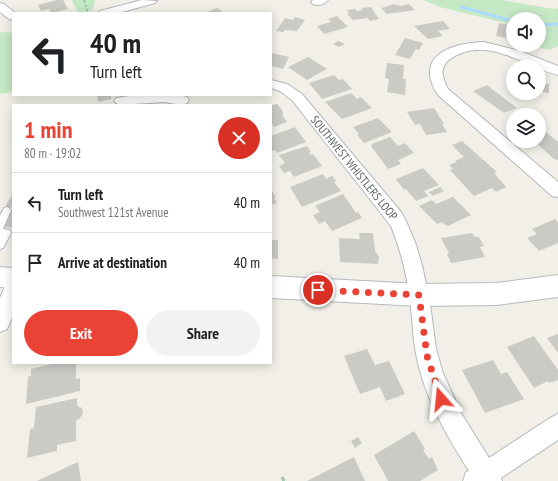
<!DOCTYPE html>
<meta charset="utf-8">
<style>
:root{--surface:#fff;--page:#f2f2f2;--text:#202124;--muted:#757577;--line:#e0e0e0;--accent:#ea4335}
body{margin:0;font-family:"PT Sans Narrow",sans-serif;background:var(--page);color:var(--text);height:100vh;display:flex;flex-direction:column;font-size:15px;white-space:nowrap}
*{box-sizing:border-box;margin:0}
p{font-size:13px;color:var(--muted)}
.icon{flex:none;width:22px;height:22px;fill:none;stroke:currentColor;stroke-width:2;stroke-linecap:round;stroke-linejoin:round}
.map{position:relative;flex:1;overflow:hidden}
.sheet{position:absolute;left:12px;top:104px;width:260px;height:260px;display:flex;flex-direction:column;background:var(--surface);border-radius:0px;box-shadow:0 2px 10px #0003}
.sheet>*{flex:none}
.banner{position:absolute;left:12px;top:12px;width:260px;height:84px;border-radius:0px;box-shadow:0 2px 10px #0003;background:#fff;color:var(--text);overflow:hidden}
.controls{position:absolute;left:506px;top:12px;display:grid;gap:8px}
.controls a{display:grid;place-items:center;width:40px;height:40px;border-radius:50%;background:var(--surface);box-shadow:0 2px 10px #0003;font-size:20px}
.pin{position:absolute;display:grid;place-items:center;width:34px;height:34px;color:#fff;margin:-17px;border:2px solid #fff;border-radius:50%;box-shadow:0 1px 4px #0007}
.me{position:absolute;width:44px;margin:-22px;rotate:342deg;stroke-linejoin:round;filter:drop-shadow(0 0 3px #0008)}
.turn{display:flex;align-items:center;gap:14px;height:84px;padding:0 12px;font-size:18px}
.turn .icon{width:52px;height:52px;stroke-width:2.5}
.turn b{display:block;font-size:28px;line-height:34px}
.round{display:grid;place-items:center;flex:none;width:42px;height:42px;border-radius:21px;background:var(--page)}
.summary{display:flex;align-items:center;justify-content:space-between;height:68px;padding:0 12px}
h1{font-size:24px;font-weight:700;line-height:30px;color:var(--accent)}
.primary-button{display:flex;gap:8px;margin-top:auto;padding:8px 12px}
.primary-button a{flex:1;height:46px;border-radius:24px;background:var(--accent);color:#fff;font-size:16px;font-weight:700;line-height:46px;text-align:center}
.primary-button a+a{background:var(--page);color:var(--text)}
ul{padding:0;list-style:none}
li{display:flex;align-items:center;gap:12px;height:60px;padding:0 12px;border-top:1px solid var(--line)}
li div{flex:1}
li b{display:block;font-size:15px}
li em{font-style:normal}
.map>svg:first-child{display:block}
.green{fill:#c5e8c5}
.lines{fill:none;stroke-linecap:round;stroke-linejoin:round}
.stream{stroke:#aadaff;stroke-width:3}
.building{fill:#cccac5}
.lane-casing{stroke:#b5b8bc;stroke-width:2}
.street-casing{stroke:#b5b8bc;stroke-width:2}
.secondary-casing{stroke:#b6babf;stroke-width:2}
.path-far1{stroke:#9cc7a9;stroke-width:2;stroke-dasharray:3 1.5;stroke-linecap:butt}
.path{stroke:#9cc7a9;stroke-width:3;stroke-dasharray:5 2.5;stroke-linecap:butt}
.lane{fill:#fff;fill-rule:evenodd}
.street{fill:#fff;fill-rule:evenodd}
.secondary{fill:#fff;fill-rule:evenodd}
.route{stroke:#ea4335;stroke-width:7;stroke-dasharray:0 12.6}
.labels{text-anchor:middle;stroke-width:3.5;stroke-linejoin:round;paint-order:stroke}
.street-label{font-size:12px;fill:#5f6368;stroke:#fff}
</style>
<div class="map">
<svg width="558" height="481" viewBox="0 0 558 481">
<rect width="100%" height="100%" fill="#f1efe8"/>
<!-- green -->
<g class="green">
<path d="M72 0H95L93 10 78 13Z"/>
<path d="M423 0H501L554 9 558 8V46L550 50 528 45H539V19H513V25L440 7Z"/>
<path d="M0 32 13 33V92L0 94Z"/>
</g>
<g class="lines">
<!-- stream -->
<g class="stream">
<path d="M461 7 513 21"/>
<path d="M539 25 558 24"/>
</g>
</g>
<!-- building -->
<g class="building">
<path d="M57 0H63L68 9 52 13 49 9 41 11 38 5Z"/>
<path d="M394 4 401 6 409 4 415 10 387 14 381 8Z"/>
<path d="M371 7 379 19 370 21 368 18 353 20 347 14H349L347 10 356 9 357 11 363 10 361 8Z"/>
<path d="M217 8 224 13H206Z"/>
<path d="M337 16 348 27 324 34 317 26 331 22 328 19Z"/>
<path d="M295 17 305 20 297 31 285 30 283 32 276 31 285 18 293 20Z"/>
<path d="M443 21 450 29 438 31 443 36 428 39 414 26Z"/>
<path d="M499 23 513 26V39L496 36Z"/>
<path d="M405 38 423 43 419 50 416 49 410 59 395 55Z"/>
<path d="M338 41 345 44 339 47 333 44Z"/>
<path d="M271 53 289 57 283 69 271 66Z"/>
<path d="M308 57 327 69 307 80 288 67Z"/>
<path d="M387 63 404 65 403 79H406L405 95 387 92 389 79 385 78Z"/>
<path d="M334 75 339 80 343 79 352 89 322 99 309 83Z"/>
<path d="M539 82 549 84V93L539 91Z"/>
<path d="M487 85 517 108 504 113 473 91Z"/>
<path d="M351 93 357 99 361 97 372 108 342 119 325 102Z"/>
<path d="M97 95H111V99L98 102Z"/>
<path d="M277 104 283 111H282L284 114 282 115 287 122 274 127 271 122V105Z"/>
<path d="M434 108 444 124H442L447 132 426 135 420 124 415 125 407 112Z"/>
<path d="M378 118 392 132 364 143 357 135 359 134 353 127Z"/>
<path d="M295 127 306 142 277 153 275 150 273 151 271 149V136Z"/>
<path d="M546 132 558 142V160L554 159 534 141H539V135Z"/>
<path d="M390 137 398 146 405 143 414 153 398 160 401 164 388 169 371 146 372 144Z"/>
<path d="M462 141 497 172 494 173 506 187 496 192 492 188 474 196 450 170 453 169 449 165 457 162 455 161 464 157 452 145Z"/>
<path d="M307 146 311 152H309L311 155 313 154 322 166 294 177 290 171 284 173 279 166 285 163 279 155Z"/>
<path d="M423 168 439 185 424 191 428 196 416 201 406 189 404 190 396 179Z"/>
<path d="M323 174 326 179 332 176 336 181 334 182 341 191 302 207 290 187Z"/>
<path d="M440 187 444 191 433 196 429 192Z"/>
<path d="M271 191H272L276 197 274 198 277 203 271 205Z"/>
<path d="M343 194 356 213 358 212 362 218 332 231 325 221 319 224 313 215 320 212 315 206Z"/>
<path d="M12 195 13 208 5 207Z"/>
<path d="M453 197 471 215 448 226 445 225 442 222 437 224 419 206 432 200 436 204Z"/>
<path d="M12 210H13V228L3 227Z"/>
<path d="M555 219 558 223V243L539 251 527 238 537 234 532 229Z"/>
<path d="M359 233H373L375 251 379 257 378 264 340 262 339 238 360 239Z"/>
<path d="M472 233 475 237H479L484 246 480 247 485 257 451 263 447 254 449 253 441 238Z"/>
<path d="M271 240H278V259L271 258Z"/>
<path d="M558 334V353L547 338Z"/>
<path d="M534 336 558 370V380L549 383 548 381 534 388 507 347Z"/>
<path d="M367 349 375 365 389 361 405 394 386 401 380 387 360 394 344 356Z"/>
<path d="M493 360 501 374 507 372 524 399 485 413 462 370Z"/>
<path d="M56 363H76V379L80 378V391L26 404 28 377 31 376V369Z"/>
<path d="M77 398V406L82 408 83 414 79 419 76 420V441L57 445V451L27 458 30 429 34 428 36 407Z"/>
<path d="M414 431 425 449 423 450 429 459 432 457 438 470 420 481H388L374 455Z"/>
<path d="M358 437 362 443 355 448 351 441Z"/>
<path d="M354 457 365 481H307Z"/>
<path d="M78 462 81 481H37Z"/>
</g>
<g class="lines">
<defs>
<path id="lane" d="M7 207 11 210 3 229 10 230 11 233 3 248 0 249V216L4 208Z"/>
<g id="street">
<path d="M142 0 157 1 155 3 118 13H98L100 11Z"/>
<path d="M313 0H328C324 5 318 6 313 4L311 2Z"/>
<path d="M0 3 4 4 15 13H13V20L9 19 0 12Z"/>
<path d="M484 42 520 51 558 66V75C523 66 487 34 450 59 439 67 442 78 448 89L558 182V197L552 196 438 95C413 56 451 43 484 42Z"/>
<path d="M271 80 287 84 302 94 401 212 406 221 416 245 422 265 430 304 436 349 443 373 461 413 489 458 550 418 558 414V440L501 478 502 481H463L466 472 469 471C446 435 424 396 416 354 413 339 413 324 411 309 408 280 402 253 391 226L292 100 280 91 271 88Z"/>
<path d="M136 95H179L187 97 189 100 187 103 182 105 164 102 119 105 114 101 116 98Z"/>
<path d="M13 281V315L7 329 0 332V298L6 284Z"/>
</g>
<g id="secondary">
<path d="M0 267 13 268V288L0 287Z"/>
<path d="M558 275V297L496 305 419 306 271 298V276L419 284 496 283Z"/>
</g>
</defs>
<!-- lane casing -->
<use href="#lane" class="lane-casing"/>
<!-- street casing -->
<use href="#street" class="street-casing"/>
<!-- secondary casing -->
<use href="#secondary" class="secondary-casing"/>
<!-- path-far1 -->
<path class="path-far1" d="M84 0 88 13"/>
<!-- path -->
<path class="path" d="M282 477 284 481"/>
<!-- lane -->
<use href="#lane" class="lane"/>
<!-- street -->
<use href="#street" class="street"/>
<!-- secondary -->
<use href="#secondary" class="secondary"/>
</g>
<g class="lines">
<!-- route -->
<path class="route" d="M318 290 419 295 427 356 441 399"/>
</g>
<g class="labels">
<!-- street labels -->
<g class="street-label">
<text transform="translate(354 168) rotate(51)" y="4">SOUTHWEST WHISTLERS LOOP</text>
</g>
</g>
</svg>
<div class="controls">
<a><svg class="icon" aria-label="sound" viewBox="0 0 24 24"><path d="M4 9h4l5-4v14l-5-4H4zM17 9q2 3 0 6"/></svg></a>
<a><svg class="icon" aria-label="search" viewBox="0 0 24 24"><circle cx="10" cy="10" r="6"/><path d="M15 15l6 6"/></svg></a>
<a><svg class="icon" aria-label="layers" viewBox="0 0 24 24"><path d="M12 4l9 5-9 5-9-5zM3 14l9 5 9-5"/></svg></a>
</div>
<div class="pin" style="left:318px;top:290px;background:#d93025"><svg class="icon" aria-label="arrive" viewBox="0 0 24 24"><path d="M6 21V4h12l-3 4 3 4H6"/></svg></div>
<svg class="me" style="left:441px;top:399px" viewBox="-20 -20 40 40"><path d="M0-17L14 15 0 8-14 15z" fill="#ea4335" stroke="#fff" stroke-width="4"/></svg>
<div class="banner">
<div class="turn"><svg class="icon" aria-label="left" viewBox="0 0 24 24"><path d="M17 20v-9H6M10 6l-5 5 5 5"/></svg><div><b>40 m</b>Turn left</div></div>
</div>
<section class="sheet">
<div class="summary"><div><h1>1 min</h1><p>80 m · 19:02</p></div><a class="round" style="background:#d93025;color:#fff"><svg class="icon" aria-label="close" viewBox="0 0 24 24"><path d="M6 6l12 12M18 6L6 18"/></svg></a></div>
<ul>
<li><svg class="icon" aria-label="left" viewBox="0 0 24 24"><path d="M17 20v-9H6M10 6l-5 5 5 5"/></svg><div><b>Turn left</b><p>Southwest 121st Avenue</p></div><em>40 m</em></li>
<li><svg class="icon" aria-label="arrive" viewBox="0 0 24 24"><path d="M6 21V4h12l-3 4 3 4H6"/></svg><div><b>Arrive at destination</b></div><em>40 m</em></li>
</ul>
<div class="primary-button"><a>Exit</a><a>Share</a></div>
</section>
</div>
